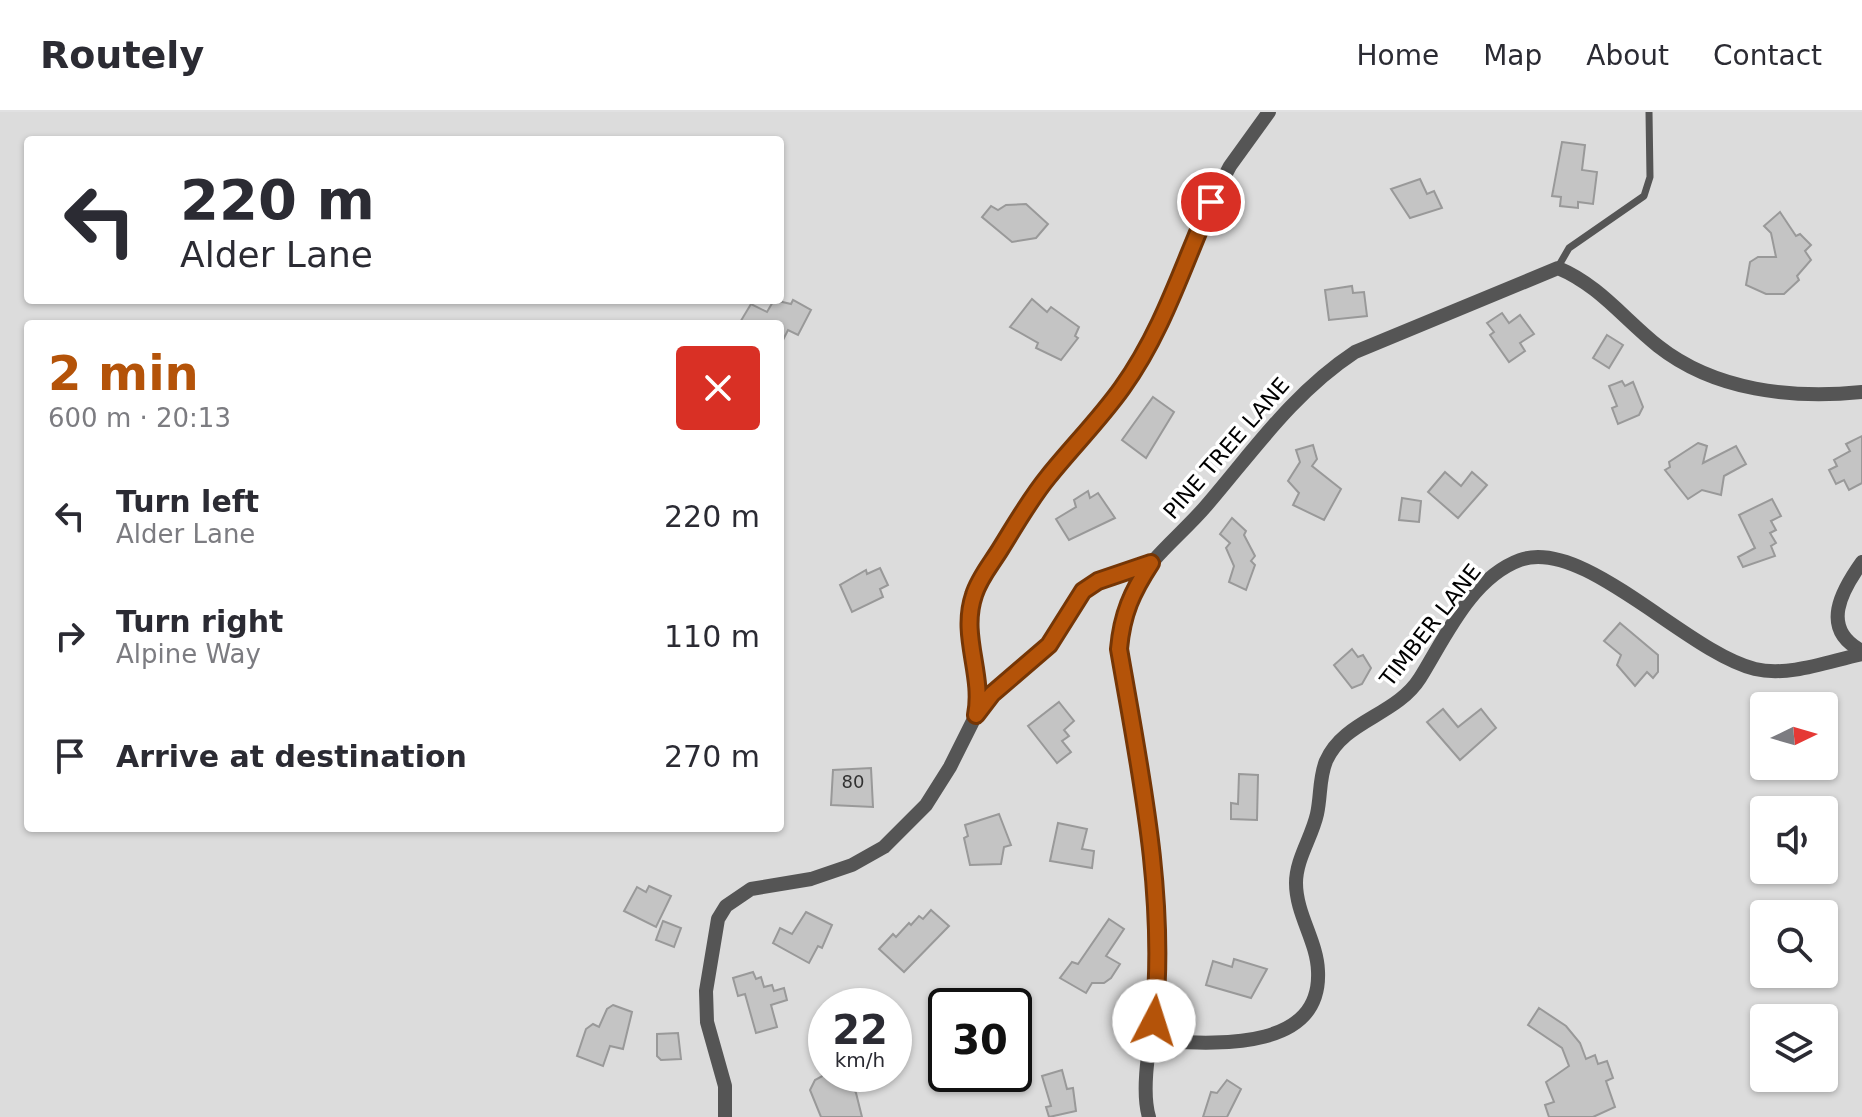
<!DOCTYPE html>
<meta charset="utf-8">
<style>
:root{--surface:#fff;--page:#f2f2f3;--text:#2b2b33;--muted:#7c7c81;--line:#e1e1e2;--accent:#b45309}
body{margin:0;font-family:"DejaVu Sans",sans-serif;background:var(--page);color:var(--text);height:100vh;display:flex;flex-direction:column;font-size:30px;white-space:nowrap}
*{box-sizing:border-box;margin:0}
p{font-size:26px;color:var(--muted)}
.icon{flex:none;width:44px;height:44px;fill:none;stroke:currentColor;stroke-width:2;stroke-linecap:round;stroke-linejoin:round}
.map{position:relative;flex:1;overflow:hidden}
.panel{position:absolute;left:24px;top:208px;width:760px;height:512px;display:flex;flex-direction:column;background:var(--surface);border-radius:8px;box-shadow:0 2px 6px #0004}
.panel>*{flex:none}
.guide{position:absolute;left:24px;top:24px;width:760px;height:168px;border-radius:8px;box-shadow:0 2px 6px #0004;background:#fff;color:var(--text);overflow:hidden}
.needle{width:52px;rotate:85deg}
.controls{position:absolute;left:1750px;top:580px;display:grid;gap:16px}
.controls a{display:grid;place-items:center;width:88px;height:88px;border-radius:8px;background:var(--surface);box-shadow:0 2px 6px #0004;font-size:40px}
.speed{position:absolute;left:808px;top:876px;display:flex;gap:16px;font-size:40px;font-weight:700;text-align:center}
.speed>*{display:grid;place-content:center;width:104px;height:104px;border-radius:50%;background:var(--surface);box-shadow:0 2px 6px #0004;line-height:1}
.speed small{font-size:20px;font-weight:400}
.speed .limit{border:4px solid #111;border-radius:12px;background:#fff;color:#111}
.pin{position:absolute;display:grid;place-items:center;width:68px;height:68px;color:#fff;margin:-34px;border:4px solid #fff;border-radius:50%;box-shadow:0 2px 8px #0007}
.me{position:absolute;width:88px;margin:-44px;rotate:5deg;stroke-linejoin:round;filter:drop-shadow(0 0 6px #0008)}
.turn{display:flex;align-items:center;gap:28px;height:168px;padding:0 24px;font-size:36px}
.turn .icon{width:104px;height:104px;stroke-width:2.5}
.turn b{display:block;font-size:56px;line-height:68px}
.round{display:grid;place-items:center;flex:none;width:84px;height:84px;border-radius:8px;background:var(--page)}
.summary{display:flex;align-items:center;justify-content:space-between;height:136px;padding:0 24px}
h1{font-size:48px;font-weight:700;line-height:60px;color:var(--accent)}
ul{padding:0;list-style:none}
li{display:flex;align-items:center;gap:24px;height:120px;padding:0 24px}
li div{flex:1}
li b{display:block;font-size:30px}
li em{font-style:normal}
header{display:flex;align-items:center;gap:48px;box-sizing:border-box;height:112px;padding:0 40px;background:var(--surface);border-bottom:2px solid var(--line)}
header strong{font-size:38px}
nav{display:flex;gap:44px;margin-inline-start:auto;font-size:28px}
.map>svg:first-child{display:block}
.green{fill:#dcdcdc;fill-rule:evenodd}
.building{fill:#c4c4c4;stroke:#999;stroke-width:2}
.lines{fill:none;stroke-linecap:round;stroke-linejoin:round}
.lane{stroke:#555;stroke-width:7}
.street{stroke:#555;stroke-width:14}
.route-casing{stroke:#753606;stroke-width:20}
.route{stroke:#b45309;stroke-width:14}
.labels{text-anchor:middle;stroke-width:7;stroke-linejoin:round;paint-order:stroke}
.number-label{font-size:18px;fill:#313131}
.street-label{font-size:22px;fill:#000;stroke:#fff}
</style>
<header>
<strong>Routely</strong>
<nav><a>Home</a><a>Map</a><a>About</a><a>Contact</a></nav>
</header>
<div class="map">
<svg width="1862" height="1005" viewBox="0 0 1862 1005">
<rect width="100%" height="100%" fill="#fff"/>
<!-- green -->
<path class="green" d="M0 0H1862V1005H0ZM28 28H780V188H28ZM28 212H780V716H28ZM1764 594H1824V654H1764ZM1764 698H1824V758H1764ZM1764 802H1824V862H1764ZM826 894H894V962H826ZM946 894H1014V962H946ZM1764 906H1824V966H1764Z"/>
<!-- building -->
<g class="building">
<path d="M1562 30 1585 33 1582 58 1597 60 1593 92 1578 90V96L1560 94 1561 85 1552 84Z"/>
<path d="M1420 67 1427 82 1434 79 1442 96 1410 106 1391 77Z"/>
<path d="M1026 92 1048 112 1036 126 1012 130 982 105 991 94 998 98 1006 93Z"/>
<path d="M1780 100 1796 124 1800 122 1811 133 1805 139 1811 148 1797 164 1799 168 1784 182H1766L1746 173 1748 162 1750 150 1758 145H1776L1771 121 1764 114Z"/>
<path d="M1352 174 1353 181 1364 180 1367 204 1329 208 1325 178Z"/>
<path d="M1032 187 1047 200 1051 195 1079 215 1075 224 1078 226 1061 248 1036 236 1038 231 1010 215Z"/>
<path d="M774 188 791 192 793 188 811 198 798 223 788 218 780 234V212H739L751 192 767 200Z"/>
<path d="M1502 201 1509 211 1520 203 1534 222 1520 231 1525 239 1509 250 1490 223 1494 220 1487 211Z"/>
<path d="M1607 223 1623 233 1609 256 1593 246Z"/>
<path d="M1622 269 1625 274 1633 270 1643 295 1639 303 1618 312 1612 296 1617 294 1609 274Z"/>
<path d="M1153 285 1174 300 1146 346 1122 328Z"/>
<path d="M1862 324V371L1849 378 1844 368 1836 372 1829 358 1837 354 1834 348 1850 339 1846 332Z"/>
<path d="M1698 331 1707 334 1703 351 1736 334 1746 352 1724 364 1721 383 1702 378 1688 387 1665 358 1670 355 1669 350Z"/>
<path d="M1313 333 1317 347 1312 354 1341 377 1324 408 1293 393 1299 381 1288 369 1300 350 1296 338Z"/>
<path d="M1445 360 1461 374 1472 360 1487 373 1458 406 1428 380Z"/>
<path d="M1088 379 1090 386 1098 381 1115 406 1069 428 1056 407 1076 395 1074 388Z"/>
<path d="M1402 386 1421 389 1419 410 1399 408Z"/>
<path d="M1772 387 1781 404 1771 409 1776 418 1770 421 1776 431 1771 434 1775 444 1743 455 1738 445 1755 436 1739 403Z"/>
<path d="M1232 406 1246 419 1244 423 1255 444 1251 449 1255 453 1246 478 1229 470 1234 454 1226 436 1230 431 1220 422Z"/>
<path d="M880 456 888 473 880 477 883 485 852 500 840 473 866 458 867 462Z"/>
<path d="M1620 511 1658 543V560L1653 566 1647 560 1635 574 1617 553 1621 543 1604 529Z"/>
<path d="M1352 537 1358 545 1363 543 1371 556 1362 572 1352 576 1334 553Z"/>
<path d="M1059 590 1074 609 1064 618 1069 624 1062 629 1071 640 1057 651 1028 614Z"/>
<path d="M1443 597 1458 615 1481 597 1496 616 1460 648 1427 610Z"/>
<path d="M871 656 873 695 831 693 833 658Z"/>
<path d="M1239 662 1258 663 1257 708 1231 707V691L1238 692Z"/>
<path d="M999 702 1011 733 1004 735 1001 752 970 753 964 726 968 724 965 713Z"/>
<path d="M1058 711 1087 717 1082 737 1094 739 1092 756 1050 749Z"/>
<path d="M649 774 671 784 656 815 624 799 637 775 646 780Z"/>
<path d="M931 798 949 814 904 860 879 837 893 822 896 825 909 811 911 813 919 804 923 807Z"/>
<path d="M806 800 832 813 822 836 818 834 809 851 773 831 780 816 792 822Z"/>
<path d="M1109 807 1124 817 1106 844 1120 852 1111 866 1104 871H1092L1086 881 1060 866 1072 850 1078 852Z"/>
<path d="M663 809 681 816 674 835 656 828Z"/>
<path d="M1234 847 1267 857 1251 886 1206 873 1213 849 1232 855Z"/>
<path d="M753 860 756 867 761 865 764 875 772 873 774 879 784 876 787 888 771 893 777 915 756 921 745 882 738 884 733 866Z"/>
<path d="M613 893 632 900 623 937 610 934 603 954 577 944 586 917 593 912 599 915 607 897Z"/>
<path d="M1539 896 1566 914 1580 931 1586 947 1595 943 1598 952 1607 949 1613 966 1606 969 1615 995 1593 1005H1549L1545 993 1554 990 1546 970 1569 954 1562 936 1528 913Z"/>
<path d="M678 921 681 947 661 948 657 944V922Z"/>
<path d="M1062 958 1067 977 1073 976 1076 999 1049 1005 1046 995 1051 994 1042 964Z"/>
<path d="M826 962H844L856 981 862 1005H821L810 978 815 968Z"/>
<path d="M1227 968 1241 977 1227 1005H1203L1211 980 1217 981Z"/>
</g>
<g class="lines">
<!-- lane -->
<path class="lane" d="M1558 155 1569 136 1644 84 1650 65 1649 0"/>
<!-- street -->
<g class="street">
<path d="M1862 450C1842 478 1819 517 1862 539"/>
<path d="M977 599 979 586 968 519 975 479 1045 368 1121 277 1142 246 1168 196 1179 161 1211 90 1230 54 1269 0"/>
<path d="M1152 929C1207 931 1322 943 1318 859 1317 829 1296 802 1296 771 1296 747 1312 725 1317 702 1321 684 1319 666 1326 649 1344 608 1396 604 1420 566 1445 526 1471 466 1520 448 1584 425 1686 540 1755 557 1789 565 1829 549 1862 542"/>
<path d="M725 1005V974L707 910 706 879 718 807 726 794 751 777 811 767 852 753 884 735 926 693 950 655 976 603 992 582 1049 533 1083 479 1098 469 1151 451"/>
<path d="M1149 1005C1137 966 1161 888 1159 841 1155 738 1136 638 1119 537 1121 516 1123 496 1133 477 1151 445 1182 422 1206 394 1254 338 1293 281 1355 240L1558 156C1599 173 1624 207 1658 234 1715 279 1792 287 1862 280"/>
</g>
</g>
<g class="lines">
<defs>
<path id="route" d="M1154 909C1167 784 1140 659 1119 537 1122 502 1132 480 1151 451L1098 469 1083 479 1049 533 992 582 976 603C984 562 960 524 974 483 979 466 992 451 1001 436 1016 412 1030 387 1048 365 1072 335 1100 307 1122 276 1163 219 1183 153 1211 90"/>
</defs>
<!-- route casing -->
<use href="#route" class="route-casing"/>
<!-- route -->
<use href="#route" class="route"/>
</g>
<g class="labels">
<!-- number labels -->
<g class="number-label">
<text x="853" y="676">80</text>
</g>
<!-- street labels -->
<g class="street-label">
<text transform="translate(1226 336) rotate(-49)" y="8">PINE TREE LANE</text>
<text transform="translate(1430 513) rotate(-52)" y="8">TIMBER LANE</text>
</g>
</g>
</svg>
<div class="controls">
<a><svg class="needle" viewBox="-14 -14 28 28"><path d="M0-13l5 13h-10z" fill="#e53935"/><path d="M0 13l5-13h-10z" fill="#7c7c81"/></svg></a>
<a><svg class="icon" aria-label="sound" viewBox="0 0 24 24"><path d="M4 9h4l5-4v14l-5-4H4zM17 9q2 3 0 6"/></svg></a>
<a><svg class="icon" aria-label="search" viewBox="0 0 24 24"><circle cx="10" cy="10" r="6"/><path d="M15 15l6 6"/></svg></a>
<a><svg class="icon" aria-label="layers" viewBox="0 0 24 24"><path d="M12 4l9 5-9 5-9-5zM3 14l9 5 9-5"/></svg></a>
</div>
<div class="speed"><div>22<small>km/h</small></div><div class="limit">30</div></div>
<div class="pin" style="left:1211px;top:90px;background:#d93025"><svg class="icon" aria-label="arrive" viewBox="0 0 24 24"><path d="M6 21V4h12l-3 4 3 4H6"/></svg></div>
<svg class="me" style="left:1154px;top:909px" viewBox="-20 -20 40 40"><circle r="19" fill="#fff"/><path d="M0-13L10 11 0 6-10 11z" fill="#b45309"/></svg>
<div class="guide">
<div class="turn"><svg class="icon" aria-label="left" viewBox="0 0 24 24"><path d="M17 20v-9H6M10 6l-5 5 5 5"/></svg><div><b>220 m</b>Alder Lane</div></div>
</div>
<section class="panel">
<div class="summary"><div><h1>2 min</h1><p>600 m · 20:13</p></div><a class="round" style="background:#d93025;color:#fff"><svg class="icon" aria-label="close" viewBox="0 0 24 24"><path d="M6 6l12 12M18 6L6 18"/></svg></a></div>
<ul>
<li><svg class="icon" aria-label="left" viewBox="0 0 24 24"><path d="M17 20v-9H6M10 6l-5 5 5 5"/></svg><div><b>Turn left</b><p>Alder Lane</p></div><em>220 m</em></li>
<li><svg class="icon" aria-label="right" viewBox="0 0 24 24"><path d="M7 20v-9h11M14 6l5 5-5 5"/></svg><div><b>Turn right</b><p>Alpine Way</p></div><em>110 m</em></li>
<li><svg class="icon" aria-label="arrive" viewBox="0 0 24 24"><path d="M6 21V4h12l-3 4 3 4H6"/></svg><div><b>Arrive at destination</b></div><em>270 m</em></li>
</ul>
</section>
</div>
